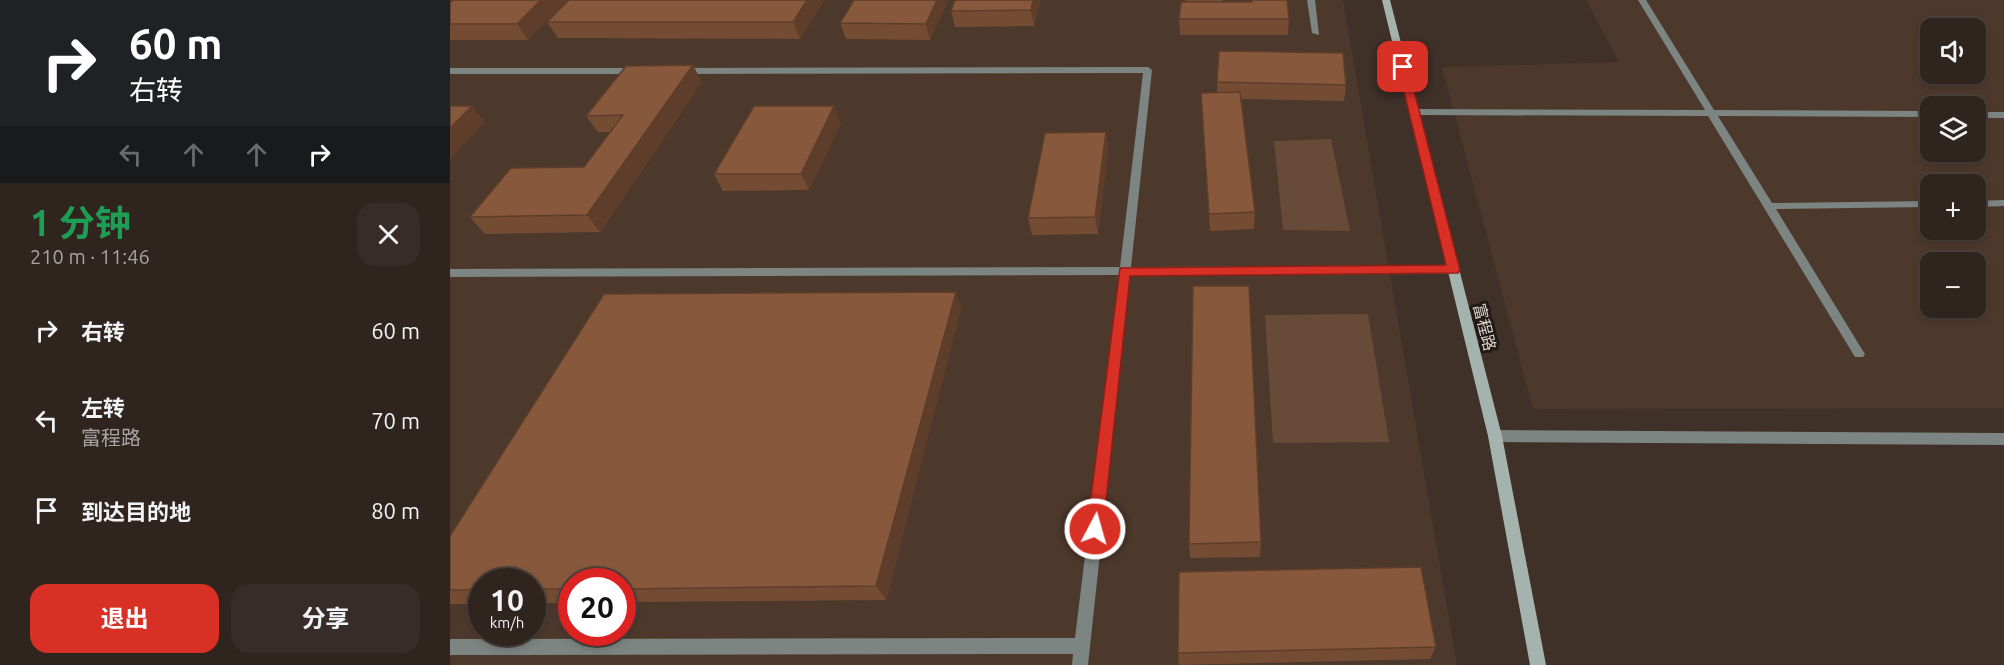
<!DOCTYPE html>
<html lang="zh">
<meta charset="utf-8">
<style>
:root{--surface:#2f241e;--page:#372c27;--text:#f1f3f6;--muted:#a7a4a4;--line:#4a413c;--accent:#d93025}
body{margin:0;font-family:Ubuntu,"Noto Sans SC",sans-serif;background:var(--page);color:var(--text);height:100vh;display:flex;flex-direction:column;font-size:22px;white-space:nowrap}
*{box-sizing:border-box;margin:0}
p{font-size:20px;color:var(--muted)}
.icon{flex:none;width:33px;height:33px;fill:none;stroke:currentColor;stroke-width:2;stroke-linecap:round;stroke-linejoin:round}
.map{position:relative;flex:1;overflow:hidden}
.side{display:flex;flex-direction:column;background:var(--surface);width:450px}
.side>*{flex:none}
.hud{background:#202124;color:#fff;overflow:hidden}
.buttons{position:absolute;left:1470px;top:18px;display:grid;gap:12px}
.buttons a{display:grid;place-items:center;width:66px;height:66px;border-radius:12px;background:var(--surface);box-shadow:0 3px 9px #0003,0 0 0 2px var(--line);font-size:30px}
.speed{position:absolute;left:18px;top:568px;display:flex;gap:12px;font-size:30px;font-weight:700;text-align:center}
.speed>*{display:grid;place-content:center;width:78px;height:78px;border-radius:50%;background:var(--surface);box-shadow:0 3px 9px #0003,0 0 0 2px var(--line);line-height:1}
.speed small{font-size:15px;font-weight:400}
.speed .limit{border:9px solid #d22;background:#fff;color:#111}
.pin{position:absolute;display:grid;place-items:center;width:51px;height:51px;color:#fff;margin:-26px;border-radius:12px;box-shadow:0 3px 9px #0006}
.me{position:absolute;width:66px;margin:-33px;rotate:6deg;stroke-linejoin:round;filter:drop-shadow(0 0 4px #0008)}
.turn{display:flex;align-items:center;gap:21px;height:126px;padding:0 30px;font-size:27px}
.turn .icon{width:78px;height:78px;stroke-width:2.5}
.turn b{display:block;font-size:42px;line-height:51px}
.lanes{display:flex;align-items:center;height:57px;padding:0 30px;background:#0003;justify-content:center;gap:30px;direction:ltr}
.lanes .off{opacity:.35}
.round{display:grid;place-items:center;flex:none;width:63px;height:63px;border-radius:18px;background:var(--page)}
.headline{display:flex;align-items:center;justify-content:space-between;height:102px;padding:0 30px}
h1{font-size:36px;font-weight:700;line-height:45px;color:#1e9e55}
.button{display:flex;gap:12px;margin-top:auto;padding:12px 30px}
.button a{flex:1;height:69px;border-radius:18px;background:var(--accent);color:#fff;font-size:24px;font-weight:700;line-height:69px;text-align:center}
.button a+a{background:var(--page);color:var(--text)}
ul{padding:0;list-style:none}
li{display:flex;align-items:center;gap:18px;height:90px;padding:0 30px}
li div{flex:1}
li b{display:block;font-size:22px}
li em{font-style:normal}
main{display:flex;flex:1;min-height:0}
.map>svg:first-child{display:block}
.built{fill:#4d382c;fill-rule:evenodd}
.green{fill:#684a39}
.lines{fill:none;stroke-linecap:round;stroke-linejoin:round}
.service{fill:#7c8582;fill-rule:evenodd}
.minor{fill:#7c8582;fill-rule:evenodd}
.secondary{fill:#a5b3ae;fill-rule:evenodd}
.wall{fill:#744c34}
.shaded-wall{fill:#5e3e2a}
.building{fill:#87583c;stroke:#5e3e2a;stroke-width:1.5}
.route{fill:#d93025;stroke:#8d1f18;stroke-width:1.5}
.labels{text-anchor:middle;stroke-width:6;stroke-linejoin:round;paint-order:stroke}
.street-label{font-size:16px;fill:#ded4cf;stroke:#211a16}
</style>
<main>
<section class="side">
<div class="hud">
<div class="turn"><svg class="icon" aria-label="right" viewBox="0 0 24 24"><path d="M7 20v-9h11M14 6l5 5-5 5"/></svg><div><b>60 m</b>右转</div></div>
<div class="lanes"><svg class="icon off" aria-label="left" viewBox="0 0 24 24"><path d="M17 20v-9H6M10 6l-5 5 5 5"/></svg><svg class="icon off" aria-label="ahead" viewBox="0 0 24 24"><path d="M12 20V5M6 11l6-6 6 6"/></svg><svg class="icon off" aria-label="ahead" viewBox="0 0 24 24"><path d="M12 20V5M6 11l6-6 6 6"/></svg><svg class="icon" aria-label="right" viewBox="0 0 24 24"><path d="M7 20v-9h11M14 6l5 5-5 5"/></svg></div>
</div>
<div class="headline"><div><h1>1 分钟</h1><p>210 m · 11:46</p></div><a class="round"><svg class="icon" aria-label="close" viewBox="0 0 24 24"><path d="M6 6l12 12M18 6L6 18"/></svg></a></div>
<ul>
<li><svg class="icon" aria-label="right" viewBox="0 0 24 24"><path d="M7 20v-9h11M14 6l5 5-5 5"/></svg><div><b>右转</b></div><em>60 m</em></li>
<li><svg class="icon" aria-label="left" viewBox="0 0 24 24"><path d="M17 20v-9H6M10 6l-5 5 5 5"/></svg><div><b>左转</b><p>富程路</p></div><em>70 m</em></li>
<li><svg class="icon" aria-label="arrive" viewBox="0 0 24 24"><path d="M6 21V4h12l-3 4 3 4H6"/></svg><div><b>到达目的地</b></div><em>80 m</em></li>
</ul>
<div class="button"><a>退出</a><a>分享</a></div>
</section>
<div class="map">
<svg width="1554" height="665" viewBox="0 0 1554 665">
<rect width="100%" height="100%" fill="#3f3028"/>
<!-- built -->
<g class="built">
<path d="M0 0H893L1007 665H0ZM32 582H82V633H32ZM122 582H172V633H122Z"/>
<path d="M1136 0H1554V408L1083 409 992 67 1169 62ZM1480 28H1526V74H1480ZM1480 106H1526V152H1480ZM1480 184H1526V230H1480ZM1480 262H1526V308H1480Z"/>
</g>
<!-- green -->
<g class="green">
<path d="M881 139 900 231 833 230 824 141Z"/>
<path d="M918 314 939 442 823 443 815 315Z"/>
</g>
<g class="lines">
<!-- service -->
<g class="service">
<path d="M857 0H865L869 35 862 33Z"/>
<path d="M1188 0H1196L1264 110 1480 111V117L1268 116 1322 203 1480 201V207L1326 209 1413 351 1415 354 1413 357H1405L1258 116 964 115 959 112 964 109 1255 110Z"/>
<path d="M698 67 702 70 681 267 1004 266 1010 270 1004 274 680 275 638 665H622L623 654 0 655V639L625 638 669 275 0 277V269L670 267 693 73 230 74 226 71 230 68Z"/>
<path d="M0 68H185L189 71 185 74H0Z"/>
<rect x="1526" y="112" width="28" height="6"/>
<path d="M1554 200V206L1526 207V201Z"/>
</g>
<!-- minor -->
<path class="minor" d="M1045 430 1554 433V445L1045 442 1040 440 1038 436 1040 432Z"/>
<!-- secondary -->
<path class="secondary" d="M932 0H940L1052 436 1096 665H1080L1038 436Z"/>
</g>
<!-- wall -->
<g class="wall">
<path d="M3 0H117L78 40H0V3Z"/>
<path d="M119 0H374L350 39 108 38 97 22Z"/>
<path d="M498 0 480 40 396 39 390 23Z"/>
<path d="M590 0 584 26 505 27 501 11Z"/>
<path d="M736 0H772V2H801V0H837L839 19 838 35H730L729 19Z"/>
<path d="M252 82 150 232 35 234 20 217 134 167 160 132H148L136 116Z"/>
<path d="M767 82 896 85 894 101 791 99 805 212 804 229 760 231 751 93 767 92Z"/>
<path d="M391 123 359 190 273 191 264 174Z"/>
<path d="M656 132 658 149 648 234 582 235 578 218Z"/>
<path d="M511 308 436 600 172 602V582H122V603H82V582H32V604H0V536Z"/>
<path d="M811 542 810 557 740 558 739 544Z"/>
<path d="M986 647 980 659 729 665 728 653Z"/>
</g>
<!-- shaded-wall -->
<g class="shaded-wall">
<path d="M91 0H117L78 40 67 24Z"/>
<path d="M357 0H374L350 39 343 22Z"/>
<path d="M487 0H498L480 40 476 24Z"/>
<path d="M583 0H590L584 26 581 10Z"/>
<path d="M243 65 252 82 150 232 137 215Z"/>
<path d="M22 106 35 122 0 160V128Z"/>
<path d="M384 106 391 123 359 190 351 174Z"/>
<path d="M656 132 658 149 648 234 645 217Z"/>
<path d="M506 292 511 308 436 600 426 586Z"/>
</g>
<!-- building -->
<g class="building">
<path d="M3 0H91L67 24H0V3Z"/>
<path d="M119 0H357L343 22H97Z"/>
<path d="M404 0H487L476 24 390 23Z"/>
<path d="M505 0H583L581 10 501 11Z"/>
<path d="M802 0H837L839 19H729L731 2H802Z"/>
<path d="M769 51 893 53 896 85 767 82Z"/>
<path d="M243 65 137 215 20 217 61 168 134 167 173 115 136 116 176 66Z"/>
<path d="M790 92 805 212 759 214 751 93Z"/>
<path d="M0 106H22L0 128Z"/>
<path d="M304 106H384L351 174H264Z"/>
<path d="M656 132 645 217 578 218 595 133Z"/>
<path d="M743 286H799L811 542 739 544Z"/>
<path d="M506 292 426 586 172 589V582H122V589H82V582H32V590H0V536L154 294Z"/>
<path d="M971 567 986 647 728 653 729 572Z"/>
</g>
<!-- route -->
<path class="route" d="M950 65 958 67 1010 270 1008 273 680 276 653 529 651 534 645 536 640 534 637 529 670 268 996 265 948 67Z"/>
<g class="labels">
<!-- street labels -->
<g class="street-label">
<text transform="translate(1035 327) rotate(76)" y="6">富程路</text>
</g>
</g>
</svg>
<div class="buttons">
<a><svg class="icon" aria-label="sound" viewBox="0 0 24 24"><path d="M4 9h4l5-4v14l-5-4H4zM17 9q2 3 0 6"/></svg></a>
<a><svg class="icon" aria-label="layers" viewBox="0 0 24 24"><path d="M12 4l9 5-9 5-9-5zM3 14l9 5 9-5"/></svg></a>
<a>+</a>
<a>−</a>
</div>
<div class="speed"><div>10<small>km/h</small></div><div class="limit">20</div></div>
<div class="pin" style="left:953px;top:67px;background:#d93025"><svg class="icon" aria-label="arrive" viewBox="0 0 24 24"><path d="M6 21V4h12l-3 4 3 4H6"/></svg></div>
<svg class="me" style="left:645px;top:529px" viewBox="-20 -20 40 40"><circle r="17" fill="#d93025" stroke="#fff" stroke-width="3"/><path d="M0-11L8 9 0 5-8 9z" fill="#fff"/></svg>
</div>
</main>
